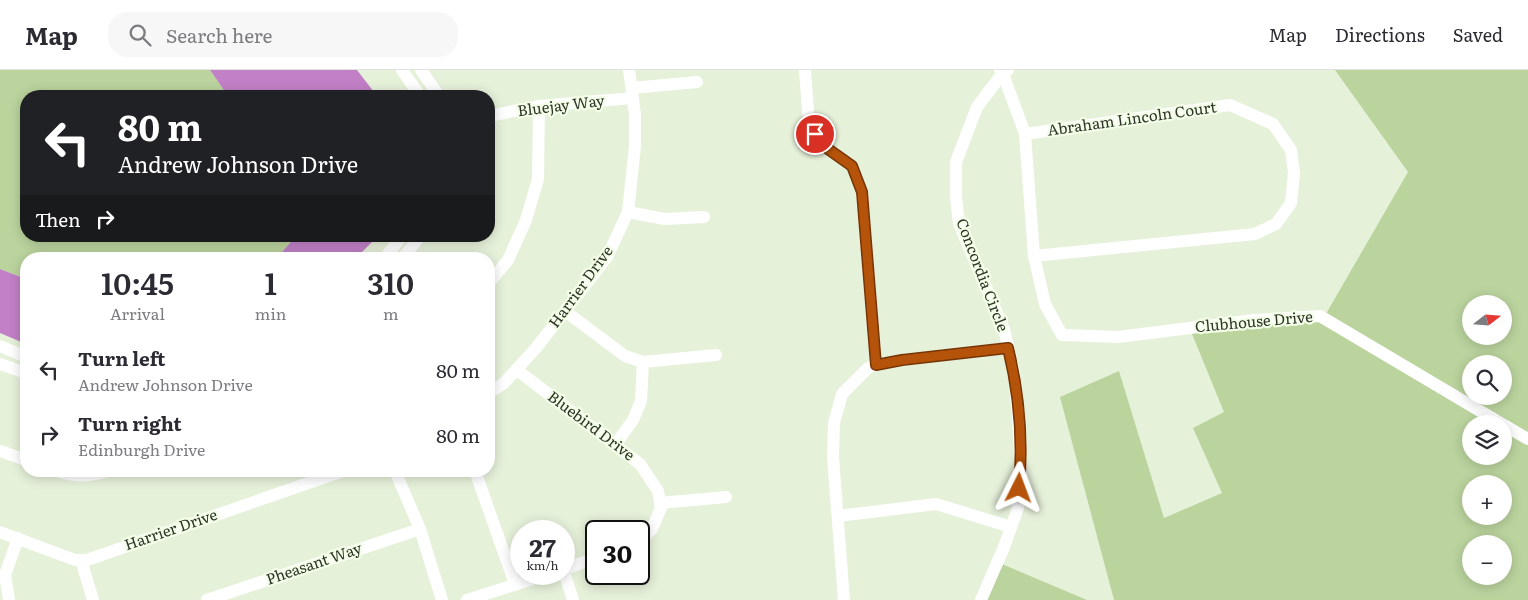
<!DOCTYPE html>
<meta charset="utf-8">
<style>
:root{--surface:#fff;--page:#f7f7f7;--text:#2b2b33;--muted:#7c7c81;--line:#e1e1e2}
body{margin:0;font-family:Literata,serif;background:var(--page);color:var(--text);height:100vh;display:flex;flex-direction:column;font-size:19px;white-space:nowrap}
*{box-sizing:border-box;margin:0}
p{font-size:16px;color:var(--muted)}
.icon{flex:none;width:28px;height:28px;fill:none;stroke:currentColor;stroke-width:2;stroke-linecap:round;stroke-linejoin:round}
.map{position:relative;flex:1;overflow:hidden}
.panel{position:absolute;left:20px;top:182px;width:475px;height:225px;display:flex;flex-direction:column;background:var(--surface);border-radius:20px;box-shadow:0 2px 12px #0003}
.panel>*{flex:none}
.top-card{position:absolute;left:20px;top:20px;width:475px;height:152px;border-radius:20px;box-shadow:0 2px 12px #0003;background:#202124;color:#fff;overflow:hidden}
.needle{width:32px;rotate:73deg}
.fabs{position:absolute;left:1462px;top:225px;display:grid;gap:10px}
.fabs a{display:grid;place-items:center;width:50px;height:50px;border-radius:50%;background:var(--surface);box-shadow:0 2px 12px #0003;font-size:25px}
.speed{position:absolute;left:510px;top:450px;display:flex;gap:10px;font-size:25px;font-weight:700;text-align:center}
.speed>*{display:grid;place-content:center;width:65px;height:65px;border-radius:50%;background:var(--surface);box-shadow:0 2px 12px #0003;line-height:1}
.speed small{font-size:12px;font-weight:400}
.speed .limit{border:2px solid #111;border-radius:8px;background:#fff;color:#111}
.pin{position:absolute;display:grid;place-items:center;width:42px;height:42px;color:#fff;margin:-21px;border:2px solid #fff;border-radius:50%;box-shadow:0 1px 5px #0007}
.me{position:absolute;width:55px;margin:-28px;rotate:3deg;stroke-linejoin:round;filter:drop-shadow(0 0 4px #0008)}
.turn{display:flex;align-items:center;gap:18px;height:105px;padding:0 15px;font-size:22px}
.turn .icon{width:65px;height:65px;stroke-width:2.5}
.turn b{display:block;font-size:35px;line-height:42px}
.then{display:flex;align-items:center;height:48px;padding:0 15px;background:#0003;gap:10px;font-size:19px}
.eta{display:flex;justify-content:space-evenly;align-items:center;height:85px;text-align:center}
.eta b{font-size:30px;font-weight:600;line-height:35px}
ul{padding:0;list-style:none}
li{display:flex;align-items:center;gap:15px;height:65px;padding:0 15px}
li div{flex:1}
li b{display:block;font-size:19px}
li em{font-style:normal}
header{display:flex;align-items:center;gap:30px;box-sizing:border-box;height:70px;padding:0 25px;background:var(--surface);border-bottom:1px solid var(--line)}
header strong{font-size:24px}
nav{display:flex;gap:28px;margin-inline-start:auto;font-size:18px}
.search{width:350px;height:45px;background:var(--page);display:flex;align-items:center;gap:12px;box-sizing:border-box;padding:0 18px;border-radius:20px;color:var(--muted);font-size:19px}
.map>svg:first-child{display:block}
.green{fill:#bbd49e;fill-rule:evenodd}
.water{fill:#c280c7}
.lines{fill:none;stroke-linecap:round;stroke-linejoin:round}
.minor{stroke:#fff;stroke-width:12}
.route-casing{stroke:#753606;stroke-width:12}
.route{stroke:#b45309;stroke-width:9}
.labels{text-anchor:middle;stroke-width:4.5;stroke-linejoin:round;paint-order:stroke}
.street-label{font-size:15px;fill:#2f332a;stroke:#f3fee7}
</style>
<header>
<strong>Map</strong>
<div class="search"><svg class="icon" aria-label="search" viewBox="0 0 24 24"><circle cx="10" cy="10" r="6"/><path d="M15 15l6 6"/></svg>Search here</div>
<nav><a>Map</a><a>Directions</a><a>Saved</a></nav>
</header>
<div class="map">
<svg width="1528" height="530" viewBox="0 0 1528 530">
<rect width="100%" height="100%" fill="#e6f1da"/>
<!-- green -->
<g class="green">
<path d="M0 0H210L228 26H26V166H296L276 189H26V209L0 199Z"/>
<path d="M1335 0H1528V530H1114L1060 327 1119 301 1164 448 1222 423 1193 358 1224 342 1190 259 1323 249 1408 102ZM1471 234H1504V266H1471ZM1471 294H1504V326H1471ZM1471 354H1504V386H1471ZM1471 414H1504V446H1471ZM1471 474H1504V506H1471Z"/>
<path d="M997 492 1087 530H979Z"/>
</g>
<!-- water -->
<g class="water">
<path d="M210 0H357L377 26H228Z"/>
<path d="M296 166H378L355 189H276Z"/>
<path d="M0 199 26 209V274L0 263Z"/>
</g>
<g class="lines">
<!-- minor -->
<g class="minor">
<path d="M402 0 420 26"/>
<path d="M421 0 439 26"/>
<path d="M805 0 809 55 821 74 852 96 862 122 876 295"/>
<path d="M1000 0 1003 4 1025 64 1034 186 1045 234 1062 265 1118 267 1254 250 1320 246 1502 354"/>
<path d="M632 18 697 12"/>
<path d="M489 46 539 36 633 28"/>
<path d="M1025 64 1230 35 1273 54 1291 80 1294 103 1291 133 1276 154 1255 164 1034 186"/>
<path d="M628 142 665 149 704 147"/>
<path d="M384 189 402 166"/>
<path d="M402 189 420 166"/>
<path d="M489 213 508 190 526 150 538 109 539 36"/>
<path d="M565 241 625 286 643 292 716 285"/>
<path d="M0 276 26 287"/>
<path d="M0 294 26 303"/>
<path d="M517 300 640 394 658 421 661 438 652 459 639 472"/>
<path d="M489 323 504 313 536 278 607 187 628 142 635 76V45L629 0"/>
<path d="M1504 355 1528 369"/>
<path d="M615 375 633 350 641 331 643 292"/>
<path d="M0 381 26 390"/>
<path d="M57 401C75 407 89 407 107 401"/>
<path d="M395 401 420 459 442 530"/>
<path d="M475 401 515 514"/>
<path d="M660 433 726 427"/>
<path d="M838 446 936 434 1011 457"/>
<path d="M0 462 75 490H87L343 401"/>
<path d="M81 490 93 530"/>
<path d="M564 499 596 488"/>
<path d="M564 502 573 530"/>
<path d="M9 530 5 505 18 468"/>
<path d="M207 530 420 459"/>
<path d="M467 530 548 504"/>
<path d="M844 530 833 387 834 353 842 324 868 298 876 295 902 290 1008 278"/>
<path d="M981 530 1004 477 1018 438 1021 399 1018 349 1014 302 1004 259 959 154 956 127V92L977 37 999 8 1008 0"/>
</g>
</g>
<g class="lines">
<defs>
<path id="route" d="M815 64 821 74 852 96 862 122 876 295 902 290 1008 278C1019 323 1023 373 1019 418"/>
</defs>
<!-- route casing -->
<use href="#route" class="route-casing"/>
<!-- route -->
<use href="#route" class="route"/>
</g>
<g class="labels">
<!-- street labels -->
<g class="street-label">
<text transform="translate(561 36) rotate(-7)" y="5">Bluejay Way</text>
<text transform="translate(1132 49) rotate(-8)" y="5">Abraham Lincoln Court</text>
<text transform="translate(982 205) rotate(69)" y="5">Concordia Circle</text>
<text transform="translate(581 217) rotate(-54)" y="5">Harrier Drive</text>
<text transform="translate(1254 252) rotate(-5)" y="5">Clubhouse Drive</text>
<text transform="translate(591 356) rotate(37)" y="5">Bluebird Drive</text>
<text transform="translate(171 460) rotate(-19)" y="5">Harrier Drive</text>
<text transform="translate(314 494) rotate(-19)" y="5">Pheasant Way</text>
</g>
</g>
</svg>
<div class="fabs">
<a><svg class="needle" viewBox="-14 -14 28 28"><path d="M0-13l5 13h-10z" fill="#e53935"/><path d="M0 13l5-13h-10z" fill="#7c7c81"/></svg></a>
<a><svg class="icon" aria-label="search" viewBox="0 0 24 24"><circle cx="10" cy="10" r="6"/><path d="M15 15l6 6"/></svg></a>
<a><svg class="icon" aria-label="layers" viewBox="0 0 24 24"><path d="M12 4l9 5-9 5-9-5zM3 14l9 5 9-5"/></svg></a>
<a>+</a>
<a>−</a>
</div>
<div class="speed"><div>27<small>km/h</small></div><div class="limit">30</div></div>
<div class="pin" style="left:815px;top:64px;background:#d93025"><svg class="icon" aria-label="arrive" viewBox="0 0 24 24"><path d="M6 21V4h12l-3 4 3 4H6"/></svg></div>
<svg class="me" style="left:1019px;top:418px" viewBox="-20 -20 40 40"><path d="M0-17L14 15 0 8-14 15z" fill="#b45309" stroke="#fff" stroke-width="4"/></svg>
<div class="top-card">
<div class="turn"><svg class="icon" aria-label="left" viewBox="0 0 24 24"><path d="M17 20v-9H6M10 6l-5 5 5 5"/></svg><div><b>80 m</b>Andrew Johnson Drive</div></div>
<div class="then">Then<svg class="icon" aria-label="right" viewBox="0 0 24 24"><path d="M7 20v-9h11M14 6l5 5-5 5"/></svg></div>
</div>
<section class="panel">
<div class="eta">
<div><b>10:45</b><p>Arrival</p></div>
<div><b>1</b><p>min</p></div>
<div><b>310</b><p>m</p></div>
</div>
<ul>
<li><svg class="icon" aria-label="left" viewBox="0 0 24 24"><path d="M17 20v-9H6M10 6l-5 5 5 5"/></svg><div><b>Turn left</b><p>Andrew Johnson Drive</p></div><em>80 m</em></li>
<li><svg class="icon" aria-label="right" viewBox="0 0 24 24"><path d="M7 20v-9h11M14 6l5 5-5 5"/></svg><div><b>Turn right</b><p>Edinburgh Drive</p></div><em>80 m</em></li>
</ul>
</section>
</div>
